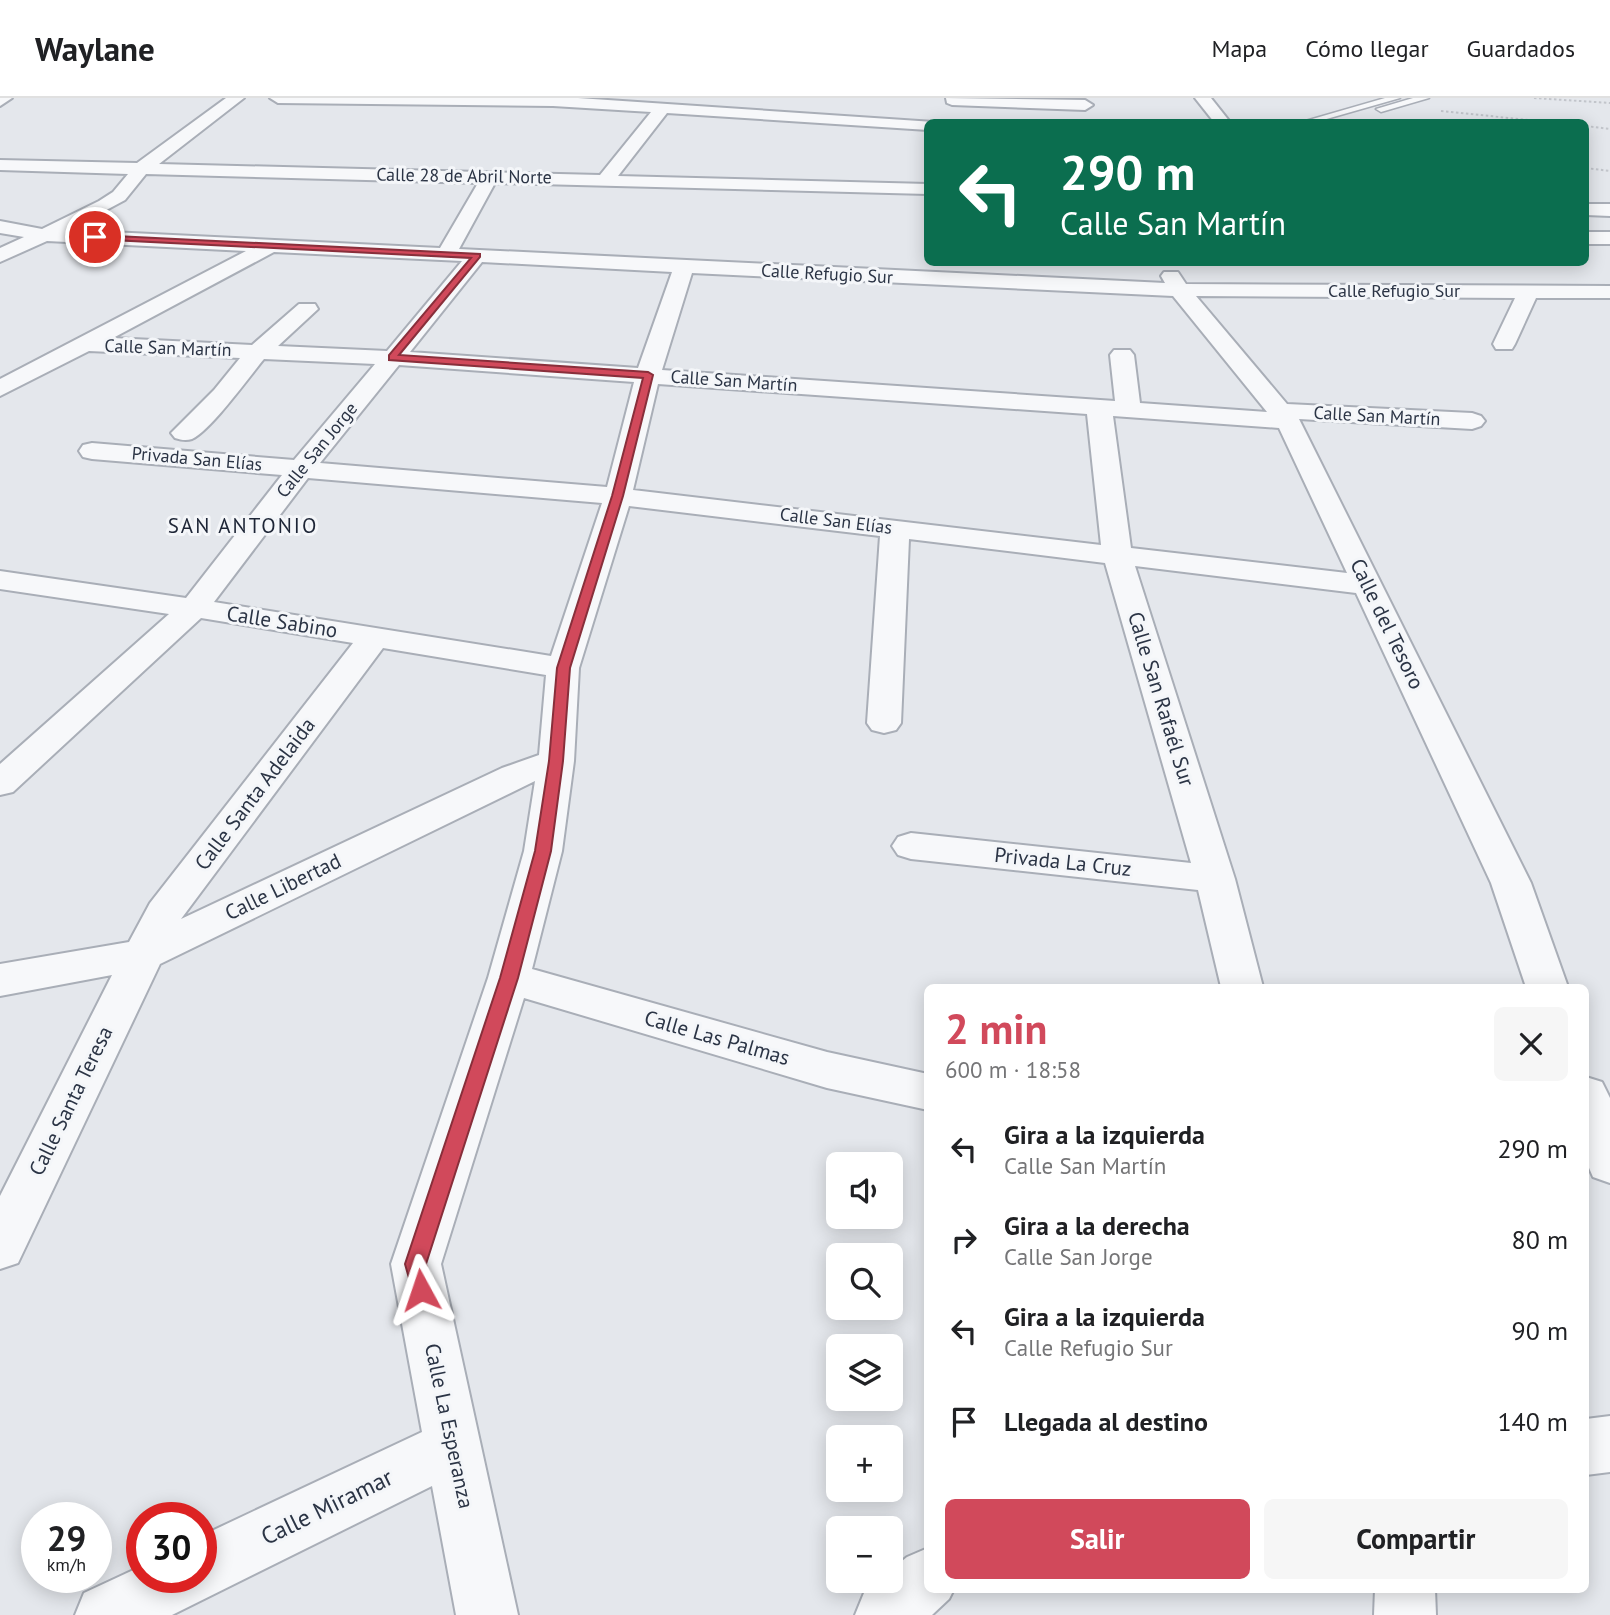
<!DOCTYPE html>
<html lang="es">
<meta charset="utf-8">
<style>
:root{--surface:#fff;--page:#f6f6f6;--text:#202124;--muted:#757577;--line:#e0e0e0;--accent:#d1495b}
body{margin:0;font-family:"PT Sans",sans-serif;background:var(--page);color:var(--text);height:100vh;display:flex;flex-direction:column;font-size:26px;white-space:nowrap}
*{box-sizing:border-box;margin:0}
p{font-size:23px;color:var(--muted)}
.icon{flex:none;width:38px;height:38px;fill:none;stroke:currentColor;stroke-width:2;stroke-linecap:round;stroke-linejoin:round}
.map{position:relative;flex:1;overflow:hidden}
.panel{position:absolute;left:924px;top:886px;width:665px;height:609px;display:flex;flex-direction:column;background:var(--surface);border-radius:10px;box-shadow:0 4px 18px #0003}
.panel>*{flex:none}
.banner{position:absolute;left:924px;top:21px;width:665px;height:147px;border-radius:10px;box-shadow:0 4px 18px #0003;background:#0b6e4f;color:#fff;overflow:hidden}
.fabs{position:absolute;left:826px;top:1054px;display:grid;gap:14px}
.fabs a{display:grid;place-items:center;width:77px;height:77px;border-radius:10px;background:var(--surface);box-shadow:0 4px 18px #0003;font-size:35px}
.speed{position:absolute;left:21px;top:1404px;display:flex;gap:14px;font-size:35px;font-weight:700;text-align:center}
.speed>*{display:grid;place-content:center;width:91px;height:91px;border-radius:50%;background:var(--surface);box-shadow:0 4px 18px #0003;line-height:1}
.speed small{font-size:18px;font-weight:400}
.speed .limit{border:10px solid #d22;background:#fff;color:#111}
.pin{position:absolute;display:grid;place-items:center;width:60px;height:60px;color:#fff;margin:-30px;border:4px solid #fff;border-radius:50%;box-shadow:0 2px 7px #0007}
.me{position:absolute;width:77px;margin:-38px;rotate:355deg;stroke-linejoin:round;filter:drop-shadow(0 0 5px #0008)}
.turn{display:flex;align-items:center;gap:24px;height:147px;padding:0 21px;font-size:32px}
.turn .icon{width:91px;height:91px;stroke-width:2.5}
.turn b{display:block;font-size:49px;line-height:60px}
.round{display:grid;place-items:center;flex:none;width:74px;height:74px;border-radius:10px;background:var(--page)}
.summary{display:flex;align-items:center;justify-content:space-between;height:119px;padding:0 21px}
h1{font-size:42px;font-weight:700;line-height:52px;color:var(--accent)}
.action{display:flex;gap:14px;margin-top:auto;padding:14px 21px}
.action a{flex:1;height:80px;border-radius:10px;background:var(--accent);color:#fff;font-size:28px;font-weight:700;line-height:80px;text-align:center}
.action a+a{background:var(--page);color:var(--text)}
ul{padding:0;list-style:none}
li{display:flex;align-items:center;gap:21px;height:91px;padding:0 21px}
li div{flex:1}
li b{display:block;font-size:26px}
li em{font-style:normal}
header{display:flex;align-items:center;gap:42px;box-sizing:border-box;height:98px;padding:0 35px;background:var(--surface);border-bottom:2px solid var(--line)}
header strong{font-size:33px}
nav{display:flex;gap:38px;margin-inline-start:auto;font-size:24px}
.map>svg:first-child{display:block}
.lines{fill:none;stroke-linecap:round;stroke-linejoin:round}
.service-casing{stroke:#a9aeb7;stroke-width:3}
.minor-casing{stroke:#a9aeb7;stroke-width:4}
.path{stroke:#c2c5cb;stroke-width:2;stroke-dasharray:2.5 2.5;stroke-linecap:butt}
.service{fill:#f7f8fa;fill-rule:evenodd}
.minor{fill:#f7f8fa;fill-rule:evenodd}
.route{fill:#d1495b;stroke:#882f3b;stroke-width:2}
.labels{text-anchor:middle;stroke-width:6;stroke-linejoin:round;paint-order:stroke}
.far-street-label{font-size:18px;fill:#2b3445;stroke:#f4f6f9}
.far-quarter-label{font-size:21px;letter-spacing:2px;fill:#1d2536;stroke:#f4f6f9}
.street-label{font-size:21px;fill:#2b3445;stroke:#f4f6f9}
.near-street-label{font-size:24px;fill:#2b3445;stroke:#f4f6f9}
</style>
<header>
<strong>Waylane</strong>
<nav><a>Mapa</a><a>Cómo llegar</a><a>Guardados</a></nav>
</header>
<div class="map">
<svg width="1610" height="1517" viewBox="0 0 1610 1517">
<rect width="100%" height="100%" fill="#e4e7ec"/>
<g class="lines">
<defs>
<g id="service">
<path d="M1385 0H1400L1316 24H1302Z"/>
<path d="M1413 0H1429L1381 14 1376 11Z"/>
</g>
<g id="minor">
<path d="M0 0H12L0 8Z"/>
<path d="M226 0H244L159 66 600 77 651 14 553 8 278 5 270 0H578L934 24H928V32L667 15 618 78 928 86V96L495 85 459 151 1165 185 1161 178 1164 174H1178L1186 186 1610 188V200H1536L1515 246 1512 251H1496L1493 246 1515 200 1196 198 1287 306 1472 315 1481 318 1485 323 1481 328 1472 331 1299 321 1531 785 1568 889H1526L1491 785 1356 495 1135 468 1235 781 1263 889H1221L1198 792 911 761 898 757 892 748 898 739 911 735 1191 765 1105 465 909 441 901 625 896 632 884 635 872 632 867 625 880 438 629 408 579 570 574 663 562 753 532 871 827 954 928 976V1012L827 990 524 900 441 1166 518 1517H456L432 1388 172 1517H75L84 1495 142 1468V1479H201V1438L422 1334 391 1166 488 880 524 753 535 683 160 866 18 1165 0 1171V1098L112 877 0 898V866L129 844 150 805 353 545 201 520 13 694 0 697V666L169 516 0 491V473L186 500 282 377 92 361 83 359 79 353 83 347 92 345 294 362 375 266 264 261C249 279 211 332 192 341 186 343 181 342 175 340L171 335 214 292 240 260 89 253 0 298V281L246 153 47 143 0 164V150L24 139 0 135V123L42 131 99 103 113 94 128 76 0 72V62L137 65ZM146 76 478 85 440 150 69 132 125 102ZM274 154 462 163 387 253 278 248 318 211 315 206H299L252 247 113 240ZM482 164 672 174 638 270 410 254ZM692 175 1173 198 1267 314 1140 305 1134 257 1130 252H1114L1110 257 1115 303 662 272ZM399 267 634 284 607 389 320 365ZM658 286 1087 316 1101 447 633 392ZM1113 318 1279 330 1347 475 1131 450ZM308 380 602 405 551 558 214 504ZM383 550 546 577 539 657 502 670 181 821Z"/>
<path d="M946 0 1085 2 1093 7 1085 12 952 7 947 5Z"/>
<path d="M1195 0H1211L1230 24H1214Z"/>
<path d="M1586 106H1610V118L1586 117Z"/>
<rect x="1586" y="134" width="24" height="12"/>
<path d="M1586 979 1602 984 1610 1000V1085L1593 1079 1586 1063Z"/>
<path d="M1610 1318V1374L1586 1377V1321Z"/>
<path d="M928 1450V1491H954L949 1501 932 1517H855L864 1495 879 1482H891V1472L907 1459Z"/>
<path d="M1375 1491H1435L1436 1517H1374Z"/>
</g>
</defs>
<!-- service casing -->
<use href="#service" class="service-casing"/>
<!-- minor casing -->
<use href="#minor" class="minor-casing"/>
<!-- path -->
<g class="path">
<path d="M1534 0 1610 5"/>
<path d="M1441 13 1548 24"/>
<path d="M1586 28 1610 31"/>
<path d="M1586 70 1610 73"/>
</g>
<!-- service -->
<use href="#service" class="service"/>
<!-- minor -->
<use href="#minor" class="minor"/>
</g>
<!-- route -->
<path class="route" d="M95 137 480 156V159L399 257 648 274 653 277 623 398 570 570 563 663 551 753 518 880 426 1166 432 1192 429 1198 421 1201 414 1198 405 1166 500 880 535 753 549 663 557 570 612 398 643 280 389 262V257L471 160 92 141Z"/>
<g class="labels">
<!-- far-street labels -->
<g class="far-street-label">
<text transform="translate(464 78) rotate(1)" y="6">Calle 28 de Abril Norte</text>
<text transform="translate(827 176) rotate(3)" y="6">Calle Refugio Sur</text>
<text x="1394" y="199">Calle Refugio Sur</text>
<text transform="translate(168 250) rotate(2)" y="6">Calle San Martín</text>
<text transform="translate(734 283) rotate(4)" y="6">Calle San Martín</text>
<text transform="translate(1377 318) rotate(3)" y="6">Calle San Martín</text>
<text transform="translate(317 352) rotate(-51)" y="6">Calle San Jorge</text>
<text transform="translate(197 361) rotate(5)" y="6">Privada San Elías</text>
<text transform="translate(836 423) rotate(7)" y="6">Calle San Elías</text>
</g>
<!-- far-quarter labels -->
<g class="far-quarter-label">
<text x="243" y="435">SAN ANTONIO</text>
</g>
<!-- street labels -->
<g class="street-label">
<text transform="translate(282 524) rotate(9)" y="7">Calle Sabino</text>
<text transform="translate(1387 526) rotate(64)" y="7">Calle del Tesoro</text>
<text transform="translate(1161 601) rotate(73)" y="7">Calle San Rafaél Sur</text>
<text transform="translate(255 696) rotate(-53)" y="7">Calle Santa Adelaida</text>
<text transform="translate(1063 764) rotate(6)" y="7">Privada La Cruz</text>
<text transform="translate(283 789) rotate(-26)" y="7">Calle Libertad</text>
<text transform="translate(717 940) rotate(16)" y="7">Calle Las Palmas</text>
<text transform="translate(71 1003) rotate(-64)" y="7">Calle Santa Teresa</text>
<text transform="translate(449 1328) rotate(78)" y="7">Calle La Esperanza</text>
</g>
<!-- near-street labels -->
<g class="near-street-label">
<text transform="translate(327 1409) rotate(-26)" y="8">Calle Miramar</text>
</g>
</g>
</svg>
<div class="fabs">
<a><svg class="icon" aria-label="sound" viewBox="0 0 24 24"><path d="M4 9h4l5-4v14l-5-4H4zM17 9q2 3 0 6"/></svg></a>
<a><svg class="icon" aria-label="search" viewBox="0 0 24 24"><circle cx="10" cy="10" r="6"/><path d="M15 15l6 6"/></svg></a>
<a><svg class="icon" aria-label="layers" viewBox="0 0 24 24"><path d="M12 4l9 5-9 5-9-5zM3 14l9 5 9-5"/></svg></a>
<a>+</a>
<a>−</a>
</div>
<div class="speed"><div>29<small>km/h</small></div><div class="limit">30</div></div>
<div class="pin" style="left:95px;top:139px;background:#d93025"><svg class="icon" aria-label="arrive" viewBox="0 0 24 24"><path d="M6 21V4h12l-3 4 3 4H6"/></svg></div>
<svg class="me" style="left:421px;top:1192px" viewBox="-20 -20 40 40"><path d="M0-17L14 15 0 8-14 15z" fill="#d1495b" stroke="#fff" stroke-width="4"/></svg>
<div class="banner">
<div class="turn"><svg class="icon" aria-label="left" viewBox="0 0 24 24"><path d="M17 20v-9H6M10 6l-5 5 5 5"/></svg><div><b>290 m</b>Calle San Martín</div></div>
</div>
<section class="panel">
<div class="summary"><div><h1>2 min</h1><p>600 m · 18:58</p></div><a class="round"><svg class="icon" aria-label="close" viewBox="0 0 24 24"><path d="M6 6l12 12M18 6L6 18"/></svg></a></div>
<ul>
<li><svg class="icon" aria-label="left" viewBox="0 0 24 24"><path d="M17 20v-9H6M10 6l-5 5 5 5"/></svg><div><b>Gira a la izquierda</b><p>Calle San Martín</p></div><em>290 m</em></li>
<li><svg class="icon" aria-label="right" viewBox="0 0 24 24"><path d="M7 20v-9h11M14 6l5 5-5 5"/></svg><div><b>Gira a la derecha</b><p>Calle San Jorge</p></div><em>80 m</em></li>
<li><svg class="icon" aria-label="left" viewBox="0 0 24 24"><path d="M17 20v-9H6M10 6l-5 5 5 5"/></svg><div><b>Gira a la izquierda</b><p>Calle Refugio Sur</p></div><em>90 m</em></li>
<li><svg class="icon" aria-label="arrive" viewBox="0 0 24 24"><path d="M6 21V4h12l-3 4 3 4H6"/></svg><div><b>Llegada al destino</b></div><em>140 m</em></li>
</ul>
<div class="action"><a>Salir</a><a>Compartir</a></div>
</section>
</div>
